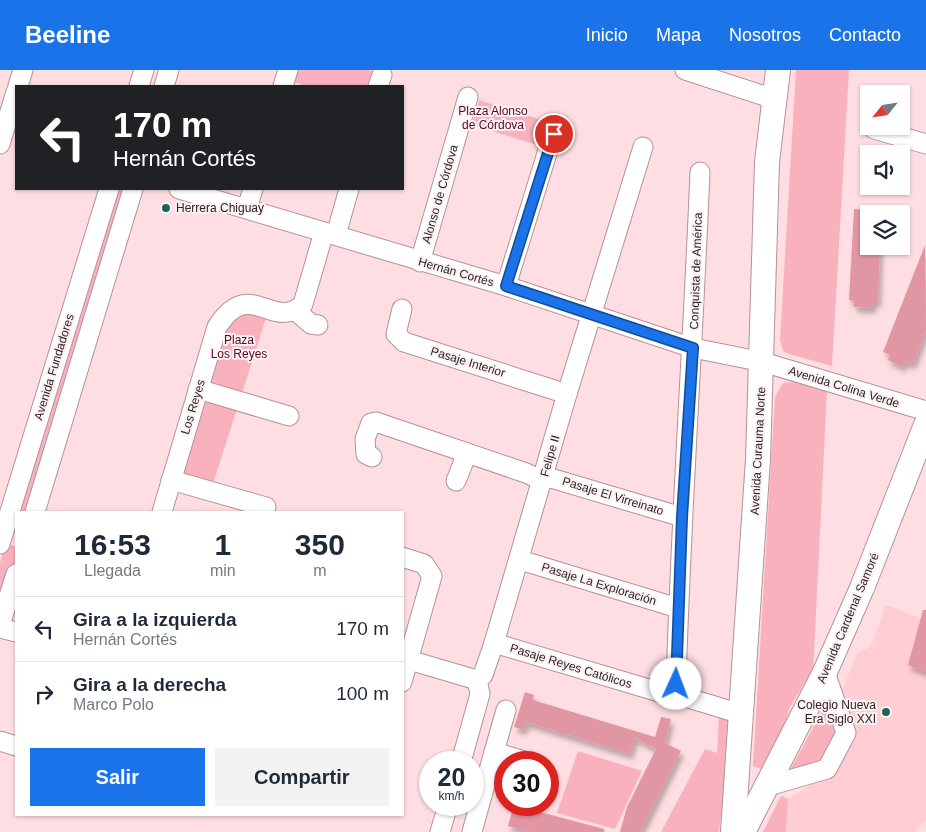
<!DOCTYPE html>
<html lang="es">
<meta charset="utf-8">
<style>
:root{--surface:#fff;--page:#f2f2f3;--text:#1f2937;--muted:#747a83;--line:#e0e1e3;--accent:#1a73e8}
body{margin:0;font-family:Arial,sans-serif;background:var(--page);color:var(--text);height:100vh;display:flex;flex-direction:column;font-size:19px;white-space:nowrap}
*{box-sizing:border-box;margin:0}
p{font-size:16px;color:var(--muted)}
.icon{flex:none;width:28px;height:28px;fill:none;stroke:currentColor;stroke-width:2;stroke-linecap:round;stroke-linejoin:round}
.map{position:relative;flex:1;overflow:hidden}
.side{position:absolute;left:15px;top:441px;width:389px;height:305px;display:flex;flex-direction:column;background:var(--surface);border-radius:0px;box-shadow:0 1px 4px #0004}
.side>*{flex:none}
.guide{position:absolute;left:15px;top:15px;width:389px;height:105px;border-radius:0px;box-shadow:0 1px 4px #0004;background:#202124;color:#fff;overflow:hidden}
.needle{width:32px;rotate:240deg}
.buttons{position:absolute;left:860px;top:15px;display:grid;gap:10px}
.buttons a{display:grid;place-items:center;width:50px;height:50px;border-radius:0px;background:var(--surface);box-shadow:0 1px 4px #0004;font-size:25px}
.speed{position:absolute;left:419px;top:681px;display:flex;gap:10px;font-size:25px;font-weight:700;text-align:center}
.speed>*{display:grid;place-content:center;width:65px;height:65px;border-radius:50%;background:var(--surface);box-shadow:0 1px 4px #0004;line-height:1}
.speed small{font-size:12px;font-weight:400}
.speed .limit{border:8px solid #d22;background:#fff;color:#111}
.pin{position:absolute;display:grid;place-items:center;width:42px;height:42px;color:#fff;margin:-21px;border:2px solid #fff;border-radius:50%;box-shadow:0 1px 5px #0007}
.me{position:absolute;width:55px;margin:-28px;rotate:2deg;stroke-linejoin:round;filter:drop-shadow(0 0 4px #0008)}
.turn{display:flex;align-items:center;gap:18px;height:105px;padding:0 15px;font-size:22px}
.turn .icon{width:65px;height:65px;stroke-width:2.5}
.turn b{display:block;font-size:35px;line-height:42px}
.eta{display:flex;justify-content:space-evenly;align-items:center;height:85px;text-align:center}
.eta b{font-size:30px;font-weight:700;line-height:35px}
.button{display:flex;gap:10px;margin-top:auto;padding:10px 15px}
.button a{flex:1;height:58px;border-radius:0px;background:var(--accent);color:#fff;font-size:20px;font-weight:700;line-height:58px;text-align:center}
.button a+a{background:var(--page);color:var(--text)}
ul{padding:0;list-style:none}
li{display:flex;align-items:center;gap:15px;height:65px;padding:0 15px;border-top:1px solid var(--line)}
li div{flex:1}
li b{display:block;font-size:19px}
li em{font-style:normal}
header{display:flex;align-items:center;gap:30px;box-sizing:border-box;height:70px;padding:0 25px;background:var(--accent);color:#fff}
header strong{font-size:24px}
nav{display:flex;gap:28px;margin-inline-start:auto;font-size:18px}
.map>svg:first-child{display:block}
.built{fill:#feced4}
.green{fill:#f9b1bd}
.building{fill:#e197a3;filter:url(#shadow)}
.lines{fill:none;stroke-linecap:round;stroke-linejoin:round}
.minor-casing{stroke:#b69196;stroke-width:21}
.major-casing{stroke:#b69196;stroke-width:26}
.minor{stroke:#fff;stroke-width:19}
.major{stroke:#fff;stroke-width:24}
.route-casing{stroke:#114b97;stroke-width:12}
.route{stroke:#1a73e8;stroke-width:9}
.poi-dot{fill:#1b6459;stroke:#faf2f3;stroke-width:2}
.labels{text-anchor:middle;stroke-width:4;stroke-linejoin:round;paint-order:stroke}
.park-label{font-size:12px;fill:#5f0525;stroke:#faf2f3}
.street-label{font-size:12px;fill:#312325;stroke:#faf2f3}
.poi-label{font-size:12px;fill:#312325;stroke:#faf2f3;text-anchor:start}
</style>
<header>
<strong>Beeline</strong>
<nav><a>Inicio</a><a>Mapa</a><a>Nosotros</a><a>Contacto</a></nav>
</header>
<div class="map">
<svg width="926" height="762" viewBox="0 0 926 762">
<defs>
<filter id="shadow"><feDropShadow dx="3" dy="5.5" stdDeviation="2.5" flood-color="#0004"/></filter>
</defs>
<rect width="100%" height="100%" fill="#fedee2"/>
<!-- built -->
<path class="built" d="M886 535 926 550V751L914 762H786L788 729 830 703 841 623 858 582 871 577Z"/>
<!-- green -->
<g class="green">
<path d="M297 0H368L374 2 370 16H307L294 12Z"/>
<path d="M796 0H849L832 296 789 284 783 281 780 270Z"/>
<path d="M479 30 548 52 541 76 472 55Z"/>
<path d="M112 119H128L30 442H16V464L10 459Z"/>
<path d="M242 241 266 248 213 414 180 406 229 252Z"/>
<path d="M792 312 827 320 813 604 808 607 789 639 782 666 764 700 753 696 775 327 783 313Z"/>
<path d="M5 475H13L16 478V489L0 543V493Z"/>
<path d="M825 636 828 637 840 657 823 695 791 702 790 700Z"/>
<path d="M719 645 728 649 730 652 728 688 719 762H661L705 679 717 683Z"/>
<path d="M578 681 642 701 615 759 557 743Z"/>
<path d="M781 726 788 729 786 762H763Z"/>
</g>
<!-- building -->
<g class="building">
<path d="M854 139 869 140V176H880L878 232H873V238L854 237V231L849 230Z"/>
<path d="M925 175 926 260 913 294 905 291 903 297 888 290 890 285 883 282Z"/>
<path d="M923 540H926V602L908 595Z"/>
<path d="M525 622 534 625 533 630 655 667 661 647 671 649 665 673 681 681 640 762H620L627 737 656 679 635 668 630 684 526 652 524 660 514 657Z"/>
<path d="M514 735 604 759V762H530L508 756Z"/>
</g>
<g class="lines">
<defs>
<g id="minor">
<path d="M685 0 774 29"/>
<path d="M18 16 23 0"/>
<path d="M139 16 144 0"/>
<path d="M164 16 169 0"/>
<path d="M283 16 288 0"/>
<path d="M378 16 382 5"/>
<path d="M874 59 926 74"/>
<path d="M0 74 16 22"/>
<path d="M700 102C693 273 681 444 676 615L677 621 685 627 741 644"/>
<path d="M179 119 506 216 693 278 763 292 926 341"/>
<path d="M247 138 253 119"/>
<path d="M336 165 349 119"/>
<path d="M420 192 468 27"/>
<path d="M506 216 553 64"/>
<path d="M402 239 396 264 404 272 567 324"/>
<path d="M296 241 311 254 318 255"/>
<path d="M198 319 289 346"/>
<path d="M372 387 366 384 365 369 371 353 376 352 526 403 543 411"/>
<path d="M544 406 682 447"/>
<path d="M171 410 266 437"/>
<path d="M456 411 467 383"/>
<path d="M35 442 133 119"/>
<path d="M162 442 217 257C250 205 273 263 303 234L324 162"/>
<path d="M0 474 109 119"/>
<path d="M402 487 424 494 432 506 402 612"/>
<path d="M520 490 678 538"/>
<path d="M0 555 16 504"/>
<path d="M0 558 16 562"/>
<path d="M494 573 669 625 677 621"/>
<path d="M402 588 477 610"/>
<path d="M0 671 16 676"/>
<path d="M494 682 506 640"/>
<path d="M461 692 480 624 477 610 483 605 494 573 567 324 643 77"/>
<path d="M768 716 827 699 846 663 825 602"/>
<path d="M440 762 448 735"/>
<path d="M472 762 494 682 528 692"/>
</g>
<g id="major">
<path d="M733 762 758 389 767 92 778 0"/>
<path d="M743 762 825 602 862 518 926 355"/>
</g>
</defs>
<!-- minor casing -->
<use href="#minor" class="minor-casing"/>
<!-- major casing -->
<use href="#major" class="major-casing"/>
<!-- minor -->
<use href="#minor" class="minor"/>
<!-- major -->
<use href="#major" class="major"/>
</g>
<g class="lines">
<defs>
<path id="route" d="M554 64 506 216 693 278 682 447 676 614"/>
</defs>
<!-- route casing -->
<use href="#route" class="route-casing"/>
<!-- route -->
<use href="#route" class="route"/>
</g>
<!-- markers -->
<g class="poi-dot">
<circle cx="166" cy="138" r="5"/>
<circle cx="886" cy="642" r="5"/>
</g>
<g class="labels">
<!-- park labels -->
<g class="park-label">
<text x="493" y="45">Plaza Alonso<tspan x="493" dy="14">de Córdova</tspan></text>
<text x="239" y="274">Plaza<tspan x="239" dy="14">Los Reyes</tspan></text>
</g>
<!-- street labels -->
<g class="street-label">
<text transform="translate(440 124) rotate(-74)" y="4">Alonso de Córdova</text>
<text transform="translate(696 201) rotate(-88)" y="4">Conquista de América</text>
<text transform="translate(456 202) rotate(16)" y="4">Hernán Cortés</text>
<text transform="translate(468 292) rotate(17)" y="4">Pasaje Interior</text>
<text transform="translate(54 297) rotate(-73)" y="4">Avenida Fundadores</text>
<text transform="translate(844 317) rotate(17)" y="4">Avenida Colina Verde</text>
<text transform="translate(193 337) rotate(-73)" y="4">Los Reyes</text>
<text transform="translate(758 381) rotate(-87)" y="4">Avenida Curauma Norte</text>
<text transform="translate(550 386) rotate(-74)" y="4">Felipe II</text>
<text transform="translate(613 426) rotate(17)" y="4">Pasaje El Virreinato</text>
<text transform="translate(599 514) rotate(17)" y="4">Pasaje La Exploración</text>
<text transform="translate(848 548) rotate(-67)" y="4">Avenida Cardenal Samoré</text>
<text transform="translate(571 596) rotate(17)" y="4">Pasaje Reyes Católicos</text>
</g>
<!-- poi labels -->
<g class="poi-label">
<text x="176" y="142">Herrera Chiguay</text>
<text x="876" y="639" text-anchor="end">Colegio Nueva<tspan x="876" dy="14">Era Siglo XXI</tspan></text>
</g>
</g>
</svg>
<div class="buttons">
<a><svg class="needle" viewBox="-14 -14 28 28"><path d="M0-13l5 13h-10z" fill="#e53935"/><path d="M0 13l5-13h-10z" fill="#747a83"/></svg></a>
<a><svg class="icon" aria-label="sound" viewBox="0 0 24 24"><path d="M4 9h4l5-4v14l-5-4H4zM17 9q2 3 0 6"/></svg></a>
<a><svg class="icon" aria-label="layers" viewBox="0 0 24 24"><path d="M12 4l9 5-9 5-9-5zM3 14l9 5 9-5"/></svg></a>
</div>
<div class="speed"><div>20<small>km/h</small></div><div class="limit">30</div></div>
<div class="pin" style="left:554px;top:64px;background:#d93025"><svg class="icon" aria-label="arrive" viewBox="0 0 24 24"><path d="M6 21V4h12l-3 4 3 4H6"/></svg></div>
<svg class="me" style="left:676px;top:614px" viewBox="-20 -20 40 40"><circle r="19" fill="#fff"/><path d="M0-13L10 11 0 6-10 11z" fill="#1a73e8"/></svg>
<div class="guide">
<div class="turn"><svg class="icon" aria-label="left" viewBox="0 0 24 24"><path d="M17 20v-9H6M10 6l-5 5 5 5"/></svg><div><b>170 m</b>Hernán Cortés</div></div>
</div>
<section class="side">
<div class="eta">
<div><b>16:53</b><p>Llegada</p></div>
<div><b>1</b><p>min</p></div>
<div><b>350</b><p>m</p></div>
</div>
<ul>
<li><svg class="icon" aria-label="left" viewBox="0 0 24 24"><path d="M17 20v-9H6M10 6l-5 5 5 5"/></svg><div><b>Gira a la izquierda</b><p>Hernán Cortés</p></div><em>170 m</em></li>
<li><svg class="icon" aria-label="right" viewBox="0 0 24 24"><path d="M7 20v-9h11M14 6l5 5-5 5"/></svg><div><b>Gira a la derecha</b><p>Marco Polo</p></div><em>100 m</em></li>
</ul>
<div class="button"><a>Salir</a><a>Compartir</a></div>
</section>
</div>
